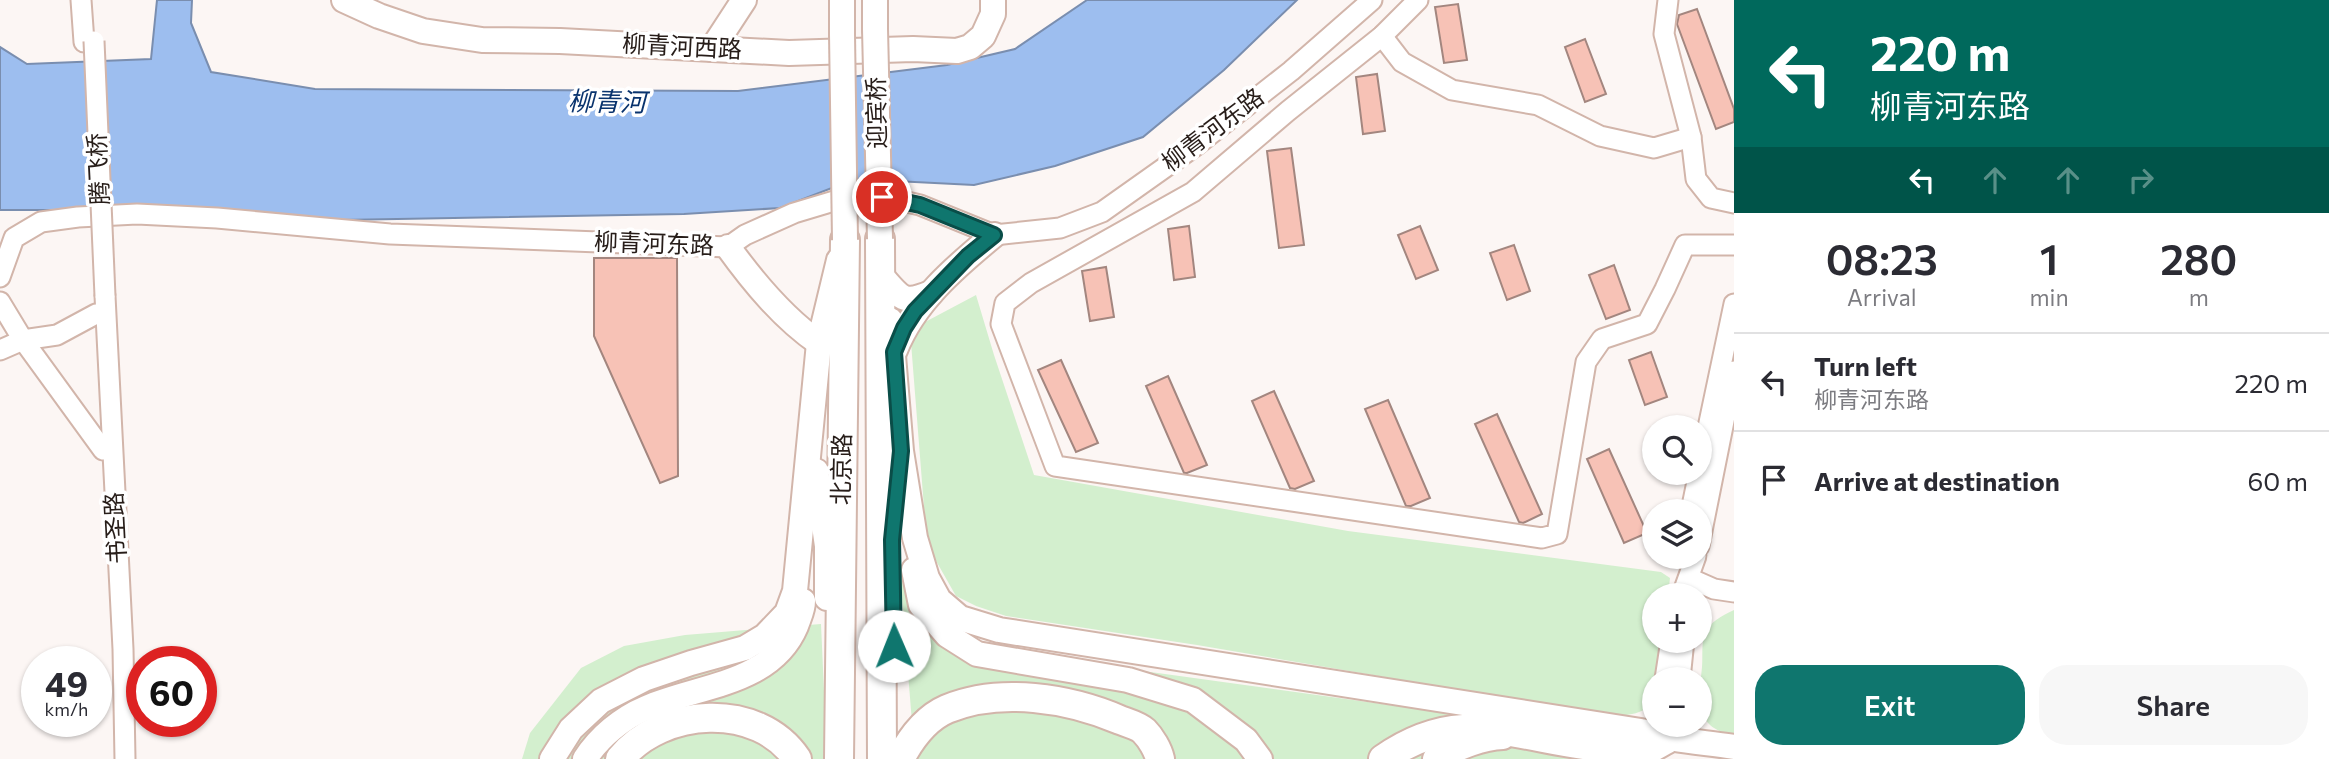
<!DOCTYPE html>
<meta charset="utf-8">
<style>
:root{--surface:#fff;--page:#f7f7f7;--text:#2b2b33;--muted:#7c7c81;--line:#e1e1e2;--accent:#0f766e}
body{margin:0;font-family:Commissioner,"Noto Sans SC",sans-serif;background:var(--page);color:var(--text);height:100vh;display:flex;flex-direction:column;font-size:26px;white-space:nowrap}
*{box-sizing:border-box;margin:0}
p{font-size:23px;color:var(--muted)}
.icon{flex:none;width:38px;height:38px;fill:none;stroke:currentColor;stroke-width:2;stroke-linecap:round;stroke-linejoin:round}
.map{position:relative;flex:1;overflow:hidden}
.panel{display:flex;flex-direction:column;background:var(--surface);width:595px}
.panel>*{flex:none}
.top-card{background:#00695c;color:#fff;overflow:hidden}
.fabs{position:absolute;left:1642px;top:415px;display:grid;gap:14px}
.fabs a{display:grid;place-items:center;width:70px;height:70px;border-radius:50%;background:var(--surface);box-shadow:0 2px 5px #0004;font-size:35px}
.speed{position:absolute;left:21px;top:646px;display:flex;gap:14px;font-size:35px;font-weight:700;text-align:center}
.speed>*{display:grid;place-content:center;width:91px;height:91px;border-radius:50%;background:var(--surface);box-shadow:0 2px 5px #0004;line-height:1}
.speed small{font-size:18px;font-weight:400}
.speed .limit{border:10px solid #d22;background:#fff;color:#111}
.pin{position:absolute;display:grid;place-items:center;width:60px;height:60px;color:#fff;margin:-30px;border:4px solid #fff;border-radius:50%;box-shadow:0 2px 7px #0007}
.me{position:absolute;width:77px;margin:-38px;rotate:359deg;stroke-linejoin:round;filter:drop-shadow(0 0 5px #0008)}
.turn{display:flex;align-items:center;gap:24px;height:147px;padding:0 21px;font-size:32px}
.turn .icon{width:91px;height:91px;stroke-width:2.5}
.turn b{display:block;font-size:49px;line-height:60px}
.lanes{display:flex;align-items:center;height:66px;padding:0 21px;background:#0003;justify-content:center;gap:35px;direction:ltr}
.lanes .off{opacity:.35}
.eta{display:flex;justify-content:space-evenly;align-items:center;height:119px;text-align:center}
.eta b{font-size:42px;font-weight:600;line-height:49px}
.action{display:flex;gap:14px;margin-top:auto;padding:14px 21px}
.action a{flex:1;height:80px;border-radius:28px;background:var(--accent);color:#fff;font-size:28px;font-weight:600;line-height:80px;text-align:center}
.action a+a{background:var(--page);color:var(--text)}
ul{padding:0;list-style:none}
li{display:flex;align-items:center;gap:21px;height:98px;padding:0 21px;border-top:2px solid var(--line)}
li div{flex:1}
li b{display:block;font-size:26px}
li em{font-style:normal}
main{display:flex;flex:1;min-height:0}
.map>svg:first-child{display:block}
.green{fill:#d3efce}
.water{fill:#9dbeef;stroke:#7a8eaf;stroke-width:2}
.building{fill:#f7c2b6;stroke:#a3867f;stroke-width:2}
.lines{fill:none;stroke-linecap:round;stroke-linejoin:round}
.minor-casing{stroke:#d2b5aa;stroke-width:23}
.major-casing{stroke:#d2b5aa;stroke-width:28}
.highway-casing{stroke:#d2b5aa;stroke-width:32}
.minor{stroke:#fff;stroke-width:19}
.major{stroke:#fff;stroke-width:24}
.highway{stroke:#fff;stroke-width:28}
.minor-bridge-casing{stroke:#d2b5aa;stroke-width:23;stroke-linecap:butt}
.major-bridge-casing{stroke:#d2b5aa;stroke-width:28;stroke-linecap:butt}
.minor-bridge{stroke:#fff;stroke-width:19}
.major-bridge{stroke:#fff;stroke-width:24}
.route-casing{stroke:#0a4d48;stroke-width:18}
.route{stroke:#0f766e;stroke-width:12}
.labels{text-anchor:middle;stroke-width:7;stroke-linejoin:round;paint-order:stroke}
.street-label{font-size:24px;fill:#271d19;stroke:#fff}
.water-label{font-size:26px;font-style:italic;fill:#09336d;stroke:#fff}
</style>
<main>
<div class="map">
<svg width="1734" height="759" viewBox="0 0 1734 759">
<rect width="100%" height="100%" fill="#fcf6f4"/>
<!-- green -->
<g class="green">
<path d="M976 295 994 355 1034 475 1348 531 1661 572 1670 578 1668 595H1654V640L1663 641 1659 679H1654C1654 712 1643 714 1613 716L1197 645 1006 616 976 606 956 596 927 545 910 330Z"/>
<path d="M900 575 991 650 1476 717 1457 738 1428 759H915Z"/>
<path d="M1734 610V735C1693 728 1699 699 1702 667 1703 657 1701 643 1705 634 1709 622 1723 615 1734 610Z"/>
<path d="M821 624 827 759H522L530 733 581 668 624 646 685 635Z"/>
<path d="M1505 742 1624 759H1454Z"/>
</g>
<!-- water -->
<path class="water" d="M157 0H192L191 23 211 72 315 89 738 91 947 65 1015 49 1087 0H1297L1224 70 1143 137 1055 166 974 185 855 179 780 208 684 214 341 220 171 206 70 210H0V47L27 64 151 59Z"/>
<!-- building -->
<g class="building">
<path d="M1458 4 1467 60 1444 63 1435 7Z"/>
<path d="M1697 9 1734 109V122L1716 129 1677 24 1679 15Z"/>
<path d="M1585 39 1606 94 1585 102 1565 47Z"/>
<path d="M1377 74 1385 131 1363 134 1356 77Z"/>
<path d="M1291 148 1304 245 1279 248 1267 151Z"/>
<path d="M1189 226 1195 277 1174 280 1168 229Z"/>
<path d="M1420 226 1438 270 1416 279 1398 235Z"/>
<path d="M1514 245 1530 291 1507 300 1490 253Z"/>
<path d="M594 258H677L678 476 660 483 594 336Z"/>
<path d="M1614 265 1630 310 1606 319 1589 275Z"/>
<path d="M1106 267 1114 317 1090 321 1082 271Z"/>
<path d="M1651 352 1667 397 1645 405 1629 360Z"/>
<path d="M1061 360 1098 443 1076 452 1038 370Z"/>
<path d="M1168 376 1207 465 1187 473H1184L1146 386Z"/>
<path d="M1274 391 1314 481 1295 489 1290 488 1252 401Z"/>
<path d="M1388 400 1430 498 1411 506H1406L1365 409Z"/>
<path d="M1497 414 1542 514 1523 523 1519 522 1475 424Z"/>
<path d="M1609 449 1647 533 1624 543 1587 459Z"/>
</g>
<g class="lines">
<defs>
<g id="minor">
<path d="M81 0 84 42"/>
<path d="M1418 0 1382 36 1288 111 1193 192 1031 283 1005 303 1001 324 1055 466 1542 538 1557 534 1586 362 1602 339 1647 324 1665 289 1685 245H1734"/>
<path d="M1668 0 1664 34 1691 137 1696 179 1711 198 1734 203"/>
<path d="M1382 36 1402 62 1452 90 1538 105 1600 136 1654 148 1691 137"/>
<path d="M0 277 14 238 41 222 78 217 137 214 217 218 390 234 728 247 745 235 794 213 864 192 920 205 994 235 1060 228 1102 212 1198 144 1291 71 1372 0"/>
<path d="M105 296 123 649 125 759"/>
<path d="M0 302 23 340 103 450"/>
<path d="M0 350 23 340 57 335 96 314"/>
<path d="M1699 470 1734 304"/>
<path d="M1691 511 1699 472"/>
<path d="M1699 546 1734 371"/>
<path d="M1689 578 1714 589 1734 592"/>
<path d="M1682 595 1696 556"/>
<path d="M1665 679 1671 640"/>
<path d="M1680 679 1684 640"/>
</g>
<g id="major">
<path d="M344 0 379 16 423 31 482 40 560 41 789 53 913 49 957 51 970 47 983 36 993 14V0"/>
<path d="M875 0V29"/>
<path d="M842 34V0"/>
<path d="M712 49 744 0"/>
<path d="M728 247C754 283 783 318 819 343"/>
<path d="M885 280C903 301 906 303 931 293"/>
<path d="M890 320 901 451 915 538 927 578 939 600 960 618 999 630 1641 731C1672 741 1703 742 1734 747"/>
<path d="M895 350C914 302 955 267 994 235"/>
<path d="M816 471 827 546V598"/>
<path d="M914 570 921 605 947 635 977 654 1128 680 1193 700 1246 740 1260 759"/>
<path d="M552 759 571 729 601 701 644 679 691 663 745 648 765 636 787 613 795 591 819 343 839 260"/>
<path d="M585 759C599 737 622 718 646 708 698 685 771 685 796 626 799 617 803 610 803 601"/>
<path d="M1435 759C1457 749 1479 738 1503 737"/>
</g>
<g id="highway">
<path d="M880 239 882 759"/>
<path d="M620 759C662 707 758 701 797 759"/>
<path d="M839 759 845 240"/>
<path d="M900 759C910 740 926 718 947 709 1000 687 1069 698 1120 720 1128 723 1139 726 1144 731 1151 738 1158 750 1160 759"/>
<path d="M1383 759C1461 704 1517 739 1600 747 1613 749 1631 754 1643 751 1651 749 1660 743 1667 739"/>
</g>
</defs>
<!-- minor casing -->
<use href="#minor" class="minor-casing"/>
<!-- major casing -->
<use href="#major" class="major-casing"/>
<!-- highway casing -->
<use href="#highway" class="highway-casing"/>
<!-- minor -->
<use href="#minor" class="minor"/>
<!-- major -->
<use href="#major" class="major"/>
<!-- highway -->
<use href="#highway" class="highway"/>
<defs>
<path id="minor-bridge" d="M94 41 105 296"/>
<g id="major-bridge">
<path d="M875 29 880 239"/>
<path d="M842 34 845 240"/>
</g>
</defs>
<!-- minor-bridge casing -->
<use href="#minor-bridge" class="minor-bridge-casing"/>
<!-- major-bridge casing -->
<use href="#major-bridge" class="major-bridge-casing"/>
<!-- minor-bridge -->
<use href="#minor-bridge" class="minor-bridge"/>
<!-- major-bridge -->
<use href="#major-bridge" class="major-bridge"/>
</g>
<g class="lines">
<defs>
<path id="route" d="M882 197 920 205 994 235 968 256 915 311 904 328 894 352 901 451 892 540 894 646"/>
</defs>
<!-- route casing -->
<use href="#route" class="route-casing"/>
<!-- route -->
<use href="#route" class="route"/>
</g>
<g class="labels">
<!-- street labels -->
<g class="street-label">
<text transform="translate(682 47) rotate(3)" y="8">柳青河西路</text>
<text transform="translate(877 113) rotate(-91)" y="8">迎宾桥</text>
<text transform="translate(1213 130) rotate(-37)" y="8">柳青河东路</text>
<text transform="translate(99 169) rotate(-93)" y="8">腾飞桥</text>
<text transform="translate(654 244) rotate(2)" y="8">柳青河东路</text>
<text transform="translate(842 469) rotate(-89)" y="8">北京路</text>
<text transform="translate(116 528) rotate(-93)" y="8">书圣路</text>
</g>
<!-- water labels -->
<g class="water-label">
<text transform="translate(607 102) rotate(1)" y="9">柳青河</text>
</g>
</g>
</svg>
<div class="fabs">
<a><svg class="icon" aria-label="search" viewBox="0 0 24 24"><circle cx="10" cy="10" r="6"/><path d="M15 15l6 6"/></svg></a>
<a><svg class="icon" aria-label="layers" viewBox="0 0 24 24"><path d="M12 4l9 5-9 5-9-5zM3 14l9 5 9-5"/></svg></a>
<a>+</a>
<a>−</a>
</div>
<div class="speed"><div>49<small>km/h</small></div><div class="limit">60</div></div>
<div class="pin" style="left:882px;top:197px;background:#d93025"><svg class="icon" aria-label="arrive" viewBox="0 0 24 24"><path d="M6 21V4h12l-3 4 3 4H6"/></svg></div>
<svg class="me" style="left:894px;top:646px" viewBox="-20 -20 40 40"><circle r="19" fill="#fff"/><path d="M0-13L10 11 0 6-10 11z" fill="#0f766e"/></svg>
</div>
<section class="panel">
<div class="top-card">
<div class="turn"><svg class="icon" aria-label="left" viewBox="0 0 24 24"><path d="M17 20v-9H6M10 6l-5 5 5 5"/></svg><div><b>220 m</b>柳青河东路</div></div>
<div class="lanes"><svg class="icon" aria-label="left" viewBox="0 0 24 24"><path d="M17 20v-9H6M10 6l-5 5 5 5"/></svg><svg class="icon off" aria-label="ahead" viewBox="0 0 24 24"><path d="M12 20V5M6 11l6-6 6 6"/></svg><svg class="icon off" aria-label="ahead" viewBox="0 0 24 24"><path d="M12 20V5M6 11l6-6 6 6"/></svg><svg class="icon off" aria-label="right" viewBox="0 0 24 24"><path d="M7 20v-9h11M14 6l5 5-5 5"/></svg></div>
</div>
<div class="eta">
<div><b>08:23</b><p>Arrival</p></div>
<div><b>1</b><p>min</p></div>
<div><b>280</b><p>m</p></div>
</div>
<ul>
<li><svg class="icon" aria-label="left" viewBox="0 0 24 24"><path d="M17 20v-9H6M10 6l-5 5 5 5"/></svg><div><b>Turn left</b><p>柳青河东路</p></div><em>220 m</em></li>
<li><svg class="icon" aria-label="arrive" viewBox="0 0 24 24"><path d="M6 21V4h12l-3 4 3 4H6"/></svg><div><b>Arrive at destination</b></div><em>60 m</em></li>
</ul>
<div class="action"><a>Exit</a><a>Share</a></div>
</section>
</main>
